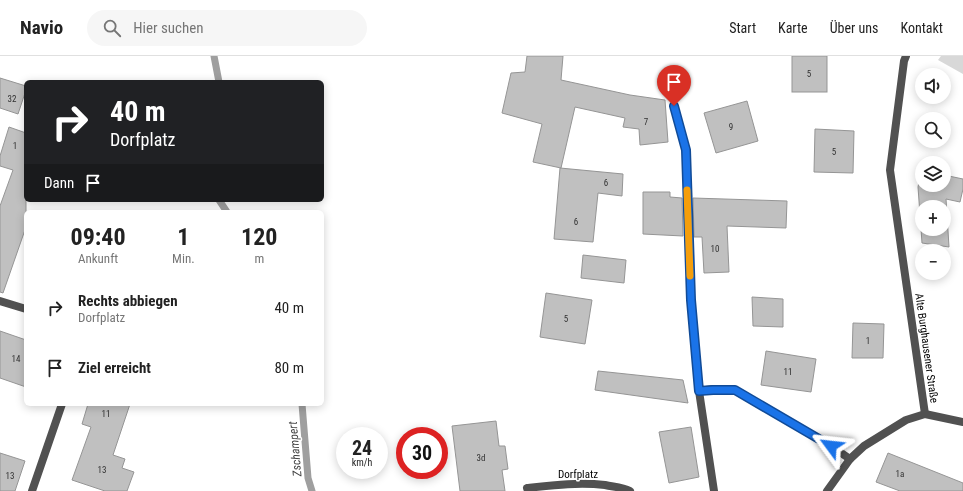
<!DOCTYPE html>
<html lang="de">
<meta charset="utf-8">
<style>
:root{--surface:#fff;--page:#f6f6f6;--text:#222;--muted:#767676;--line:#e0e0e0}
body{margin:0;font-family:"Roboto Condensed",sans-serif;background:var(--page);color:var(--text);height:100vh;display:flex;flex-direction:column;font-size:15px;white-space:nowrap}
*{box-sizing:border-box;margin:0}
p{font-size:13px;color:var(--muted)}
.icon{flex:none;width:22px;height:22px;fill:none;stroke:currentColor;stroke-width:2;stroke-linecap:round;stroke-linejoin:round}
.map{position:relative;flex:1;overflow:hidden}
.drawer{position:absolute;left:24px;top:154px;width:300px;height:196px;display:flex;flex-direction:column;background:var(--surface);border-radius:6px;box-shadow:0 2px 10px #0003}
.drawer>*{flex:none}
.banner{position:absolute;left:24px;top:24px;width:300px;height:122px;border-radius:6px;box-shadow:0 2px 10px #0003;background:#202124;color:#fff;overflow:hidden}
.buttons{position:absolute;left:915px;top:12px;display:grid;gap:8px}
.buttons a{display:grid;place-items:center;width:36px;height:36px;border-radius:50%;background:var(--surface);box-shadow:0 2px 10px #0003;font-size:20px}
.speed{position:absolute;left:336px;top:371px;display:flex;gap:8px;font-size:20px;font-weight:700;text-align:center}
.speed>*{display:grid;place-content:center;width:52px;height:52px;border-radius:50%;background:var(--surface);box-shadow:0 2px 10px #0003;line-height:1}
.speed small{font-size:10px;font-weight:400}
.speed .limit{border:6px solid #d22;background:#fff;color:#111}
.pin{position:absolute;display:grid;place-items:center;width:34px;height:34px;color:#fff;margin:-41px -17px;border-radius:50% 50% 50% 0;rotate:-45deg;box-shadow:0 0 4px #0007}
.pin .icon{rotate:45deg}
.me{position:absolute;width:44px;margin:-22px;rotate:300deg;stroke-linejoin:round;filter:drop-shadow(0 0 3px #0008)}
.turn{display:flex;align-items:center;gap:14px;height:84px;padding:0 20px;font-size:18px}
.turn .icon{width:52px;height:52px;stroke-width:2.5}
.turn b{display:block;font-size:28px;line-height:34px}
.then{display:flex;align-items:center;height:38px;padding:0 20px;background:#0003;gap:8px;font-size:15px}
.eta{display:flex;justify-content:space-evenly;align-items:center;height:68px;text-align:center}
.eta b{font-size:24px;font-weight:700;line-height:28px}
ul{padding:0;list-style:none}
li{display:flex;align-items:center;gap:12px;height:60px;padding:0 20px}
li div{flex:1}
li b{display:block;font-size:15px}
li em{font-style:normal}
header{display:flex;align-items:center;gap:24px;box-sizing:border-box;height:56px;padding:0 20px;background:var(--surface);border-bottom:1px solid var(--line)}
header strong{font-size:19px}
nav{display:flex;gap:22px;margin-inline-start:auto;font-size:14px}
.search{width:280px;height:36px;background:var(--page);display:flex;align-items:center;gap:10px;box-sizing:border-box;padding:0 14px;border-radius:22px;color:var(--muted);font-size:15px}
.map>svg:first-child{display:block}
.green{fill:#d8d8d8}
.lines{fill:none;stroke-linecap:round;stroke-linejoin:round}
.stream{stroke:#9f9f9f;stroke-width:7}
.building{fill:#c0c0c0;stroke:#959595;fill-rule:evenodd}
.minor{stroke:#515151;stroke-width:8}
.route-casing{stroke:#114b97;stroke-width:10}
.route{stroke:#1a73e8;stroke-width:7}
.slow{stroke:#f59e0b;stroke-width:7}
.labels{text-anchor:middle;stroke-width:3;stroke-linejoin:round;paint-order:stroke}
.number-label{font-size:9px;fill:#303030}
.street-label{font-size:11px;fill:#000;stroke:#fff}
.water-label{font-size:12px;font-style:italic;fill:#404040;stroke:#fff}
</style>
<header>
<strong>Navio</strong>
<div class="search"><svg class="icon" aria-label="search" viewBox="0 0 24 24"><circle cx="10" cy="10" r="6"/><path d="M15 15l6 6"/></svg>Hier suchen</div>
<nav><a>Start</a><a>Karte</a><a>Über uns</a><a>Kontakt</a></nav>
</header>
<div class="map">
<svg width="963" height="435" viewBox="0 0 963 435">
<rect width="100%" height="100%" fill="#fff"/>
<!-- green -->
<path class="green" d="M941 0H963V18L938 4Z"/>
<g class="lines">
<!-- stream -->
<g class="stream">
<path d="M214 0 219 26"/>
<path d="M219 144 227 156"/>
<path d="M302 348 308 422 312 435"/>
</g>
</g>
<!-- building -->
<g class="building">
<path d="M527 0H563L561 24 630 39 665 44 668 86 640 89 639 73 623 71 625 62 575 51 561 112 533 106 542 68 502 57 511 17 525 16Z"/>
<rect x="792" y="0" width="35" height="36"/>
<path d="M0 22 26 30V34L18 58 0 52Z"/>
<path d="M747 45 758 85 716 97 704 57Z"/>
<path d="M9 71 26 77V171L3 237 0 236V150L13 114 0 110V100Z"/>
<path d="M815 73 854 75 853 117 814 116Z"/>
<path d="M560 112 623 118 622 140 598 137 593 186 554 183Z"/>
<path d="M921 115 922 129H944V119L963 123V133L960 146 946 143 949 191 922 187 918 131ZM922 151H944V173H922Z"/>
<path d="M643 136H670V141L682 142 683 180 643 178Z"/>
<path d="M693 142 787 145 786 172 727 170 729 216 704 217 702 181H694Z"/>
<path d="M583 199 626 204 624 227 581 222Z"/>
<path d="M546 237 592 244 585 288 540 281Z"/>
<path d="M752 241 783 243V271L753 270Z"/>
<path d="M853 267 884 268 883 302H852Z"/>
<path d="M0 275 26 284V331L0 322Z"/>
<path d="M766 295 816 303 811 336 761 329Z"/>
<path d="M598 315 683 324 688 347 595 334Z"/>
<path d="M88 348H130L113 399 125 403 122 412 134 416 127 435H105L72 424 91 371 82 368Z"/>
<path d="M496 365 499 390H505L508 413 502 414 505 435H460L452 370Z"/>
<path d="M691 371 699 421 669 427 659 376Z"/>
<path d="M0 397 25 405 15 435H0Z"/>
<path d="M888 397 963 427V435H900L876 426Z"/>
</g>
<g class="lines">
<!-- minor -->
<g class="minor">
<path d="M906 0 904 5 890 114 925 358"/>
<path d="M674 50 686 94 691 244 699 335"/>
<path d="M0 245 26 253"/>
<path d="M32 435 62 348"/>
<path d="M528 435 527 432C554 429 579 426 605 429 614 431 622 431 630 435"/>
<path d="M714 435 699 335 713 333 735 334 831 390 850 403"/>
<path d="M827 435 850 403 864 390 906 364 925 358 963 366"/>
</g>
</g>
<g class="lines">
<defs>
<path id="route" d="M674 50 686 94 691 244 699 335 713 334H735L831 390"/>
</defs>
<!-- route casing -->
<use href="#route" class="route-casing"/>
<!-- route -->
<use href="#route" class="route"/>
<!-- slow -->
<path class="slow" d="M687 134 690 220"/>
</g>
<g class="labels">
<!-- number labels -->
<g class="number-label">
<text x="809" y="21">5</text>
<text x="12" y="46">32</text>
<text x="646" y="69">7</text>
<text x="731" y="74">9</text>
<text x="15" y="93">1</text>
<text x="834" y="99">5</text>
<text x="606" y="130">6</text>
<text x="576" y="169">6</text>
<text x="715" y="196">10</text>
<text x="566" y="266">5</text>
<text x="868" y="288">1</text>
<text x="16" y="306">14</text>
<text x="788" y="319">11</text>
<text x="106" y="361">11</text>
<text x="481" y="405">3d</text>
<text x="102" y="417">13</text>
<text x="900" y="421">1a</text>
<text x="10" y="423">13</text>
</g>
<!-- street labels -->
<g class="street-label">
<text transform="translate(927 292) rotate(82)" y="4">Alte Burghausener Straße</text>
<text x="578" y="422">Dorfplatz</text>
</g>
<!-- water labels -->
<g class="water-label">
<text transform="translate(295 393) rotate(-95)" y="4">Zschampert</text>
</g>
</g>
</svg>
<div class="buttons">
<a><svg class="icon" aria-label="sound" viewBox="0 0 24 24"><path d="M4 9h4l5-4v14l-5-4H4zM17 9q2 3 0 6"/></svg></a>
<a><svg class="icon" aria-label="search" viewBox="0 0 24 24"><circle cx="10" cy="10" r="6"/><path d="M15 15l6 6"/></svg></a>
<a><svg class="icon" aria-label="layers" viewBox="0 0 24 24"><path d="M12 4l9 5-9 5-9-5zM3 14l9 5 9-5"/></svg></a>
<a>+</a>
<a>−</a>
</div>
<div class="speed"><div>24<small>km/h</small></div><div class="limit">30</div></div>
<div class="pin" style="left:674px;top:50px;background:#d93025"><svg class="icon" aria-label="arrive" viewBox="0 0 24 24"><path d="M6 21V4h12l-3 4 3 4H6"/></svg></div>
<svg class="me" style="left:831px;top:390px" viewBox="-20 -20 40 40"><path d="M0-17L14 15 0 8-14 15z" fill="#1a73e8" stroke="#fff" stroke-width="4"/></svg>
<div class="banner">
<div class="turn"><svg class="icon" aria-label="right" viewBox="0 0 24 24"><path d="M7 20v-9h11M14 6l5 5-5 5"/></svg><div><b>40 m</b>Dorfplatz</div></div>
<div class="then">Dann<svg class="icon" aria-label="arrive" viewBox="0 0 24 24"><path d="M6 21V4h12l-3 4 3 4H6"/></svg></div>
</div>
<section class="drawer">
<div class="eta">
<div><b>09:40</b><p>Ankunft</p></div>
<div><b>1</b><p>Min.</p></div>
<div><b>120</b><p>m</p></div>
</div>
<ul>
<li><svg class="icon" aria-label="right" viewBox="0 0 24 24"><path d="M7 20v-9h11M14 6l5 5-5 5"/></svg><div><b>Rechts abbiegen</b><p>Dorfplatz</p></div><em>40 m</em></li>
<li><svg class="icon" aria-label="arrive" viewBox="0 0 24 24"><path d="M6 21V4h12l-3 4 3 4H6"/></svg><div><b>Ziel erreicht</b></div><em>80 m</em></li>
</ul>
</section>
</div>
